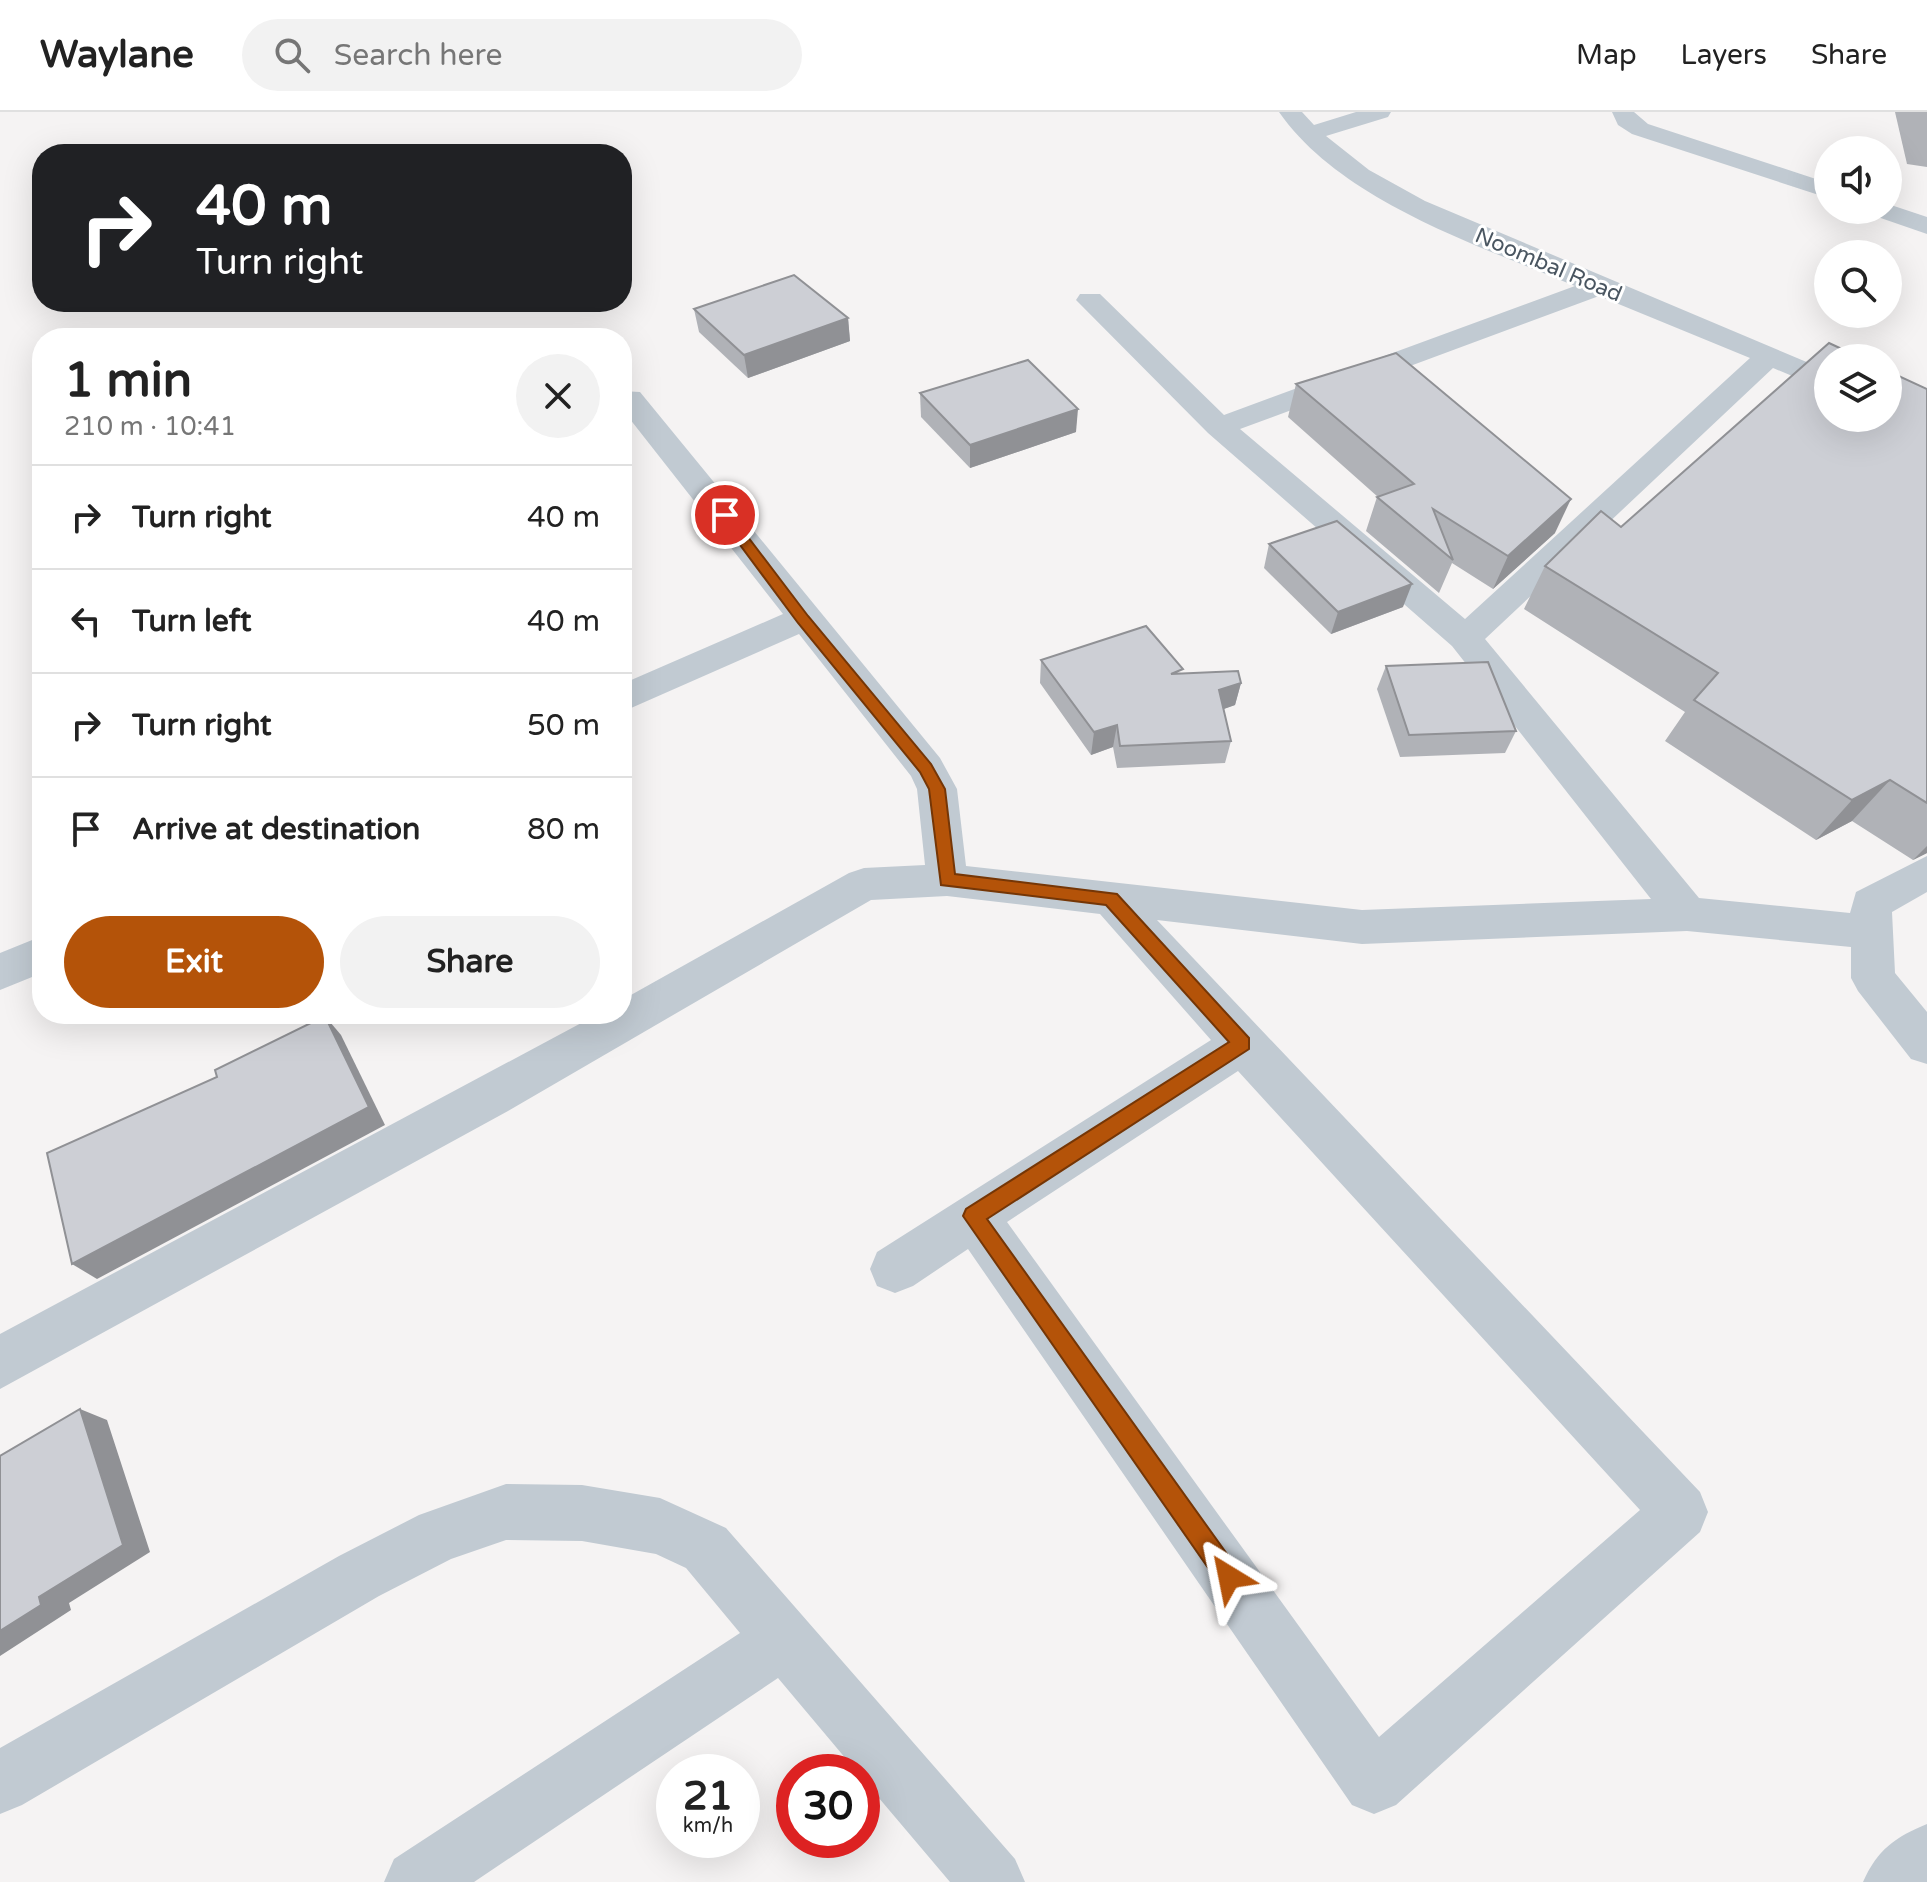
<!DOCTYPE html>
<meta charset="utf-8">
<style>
:root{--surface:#fff;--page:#f2f2f2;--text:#222;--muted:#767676;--line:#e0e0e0;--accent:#b45309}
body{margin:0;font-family:"Varela Round",sans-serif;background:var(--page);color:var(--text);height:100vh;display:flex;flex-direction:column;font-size:30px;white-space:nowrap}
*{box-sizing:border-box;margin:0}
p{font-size:26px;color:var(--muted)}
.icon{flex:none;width:44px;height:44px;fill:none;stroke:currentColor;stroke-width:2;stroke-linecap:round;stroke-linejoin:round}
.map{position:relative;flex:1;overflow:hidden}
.sheet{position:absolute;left:32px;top:216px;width:600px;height:696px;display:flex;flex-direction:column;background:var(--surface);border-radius:32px;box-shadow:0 8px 32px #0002}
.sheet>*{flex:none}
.guide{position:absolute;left:32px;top:32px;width:600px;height:168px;border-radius:32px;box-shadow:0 8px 32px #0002;background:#202124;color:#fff;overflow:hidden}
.controls{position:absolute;left:1814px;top:24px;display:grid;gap:16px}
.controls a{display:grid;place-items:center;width:88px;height:88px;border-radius:50%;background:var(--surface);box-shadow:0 8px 32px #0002;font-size:40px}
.speed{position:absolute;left:656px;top:1642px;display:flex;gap:16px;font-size:40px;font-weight:700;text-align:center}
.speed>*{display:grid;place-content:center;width:104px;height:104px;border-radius:50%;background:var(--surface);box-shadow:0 8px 32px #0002;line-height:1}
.speed small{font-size:20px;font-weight:400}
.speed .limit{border:12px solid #d22;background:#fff;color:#111}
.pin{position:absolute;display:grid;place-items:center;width:68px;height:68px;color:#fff;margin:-34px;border:4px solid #fff;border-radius:50%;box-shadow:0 2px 8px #0007}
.me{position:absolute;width:88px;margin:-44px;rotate:325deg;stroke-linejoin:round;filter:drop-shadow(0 0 6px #0008)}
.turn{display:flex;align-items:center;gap:28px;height:168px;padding:0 32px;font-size:36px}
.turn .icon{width:104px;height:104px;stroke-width:2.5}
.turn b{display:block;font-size:56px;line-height:68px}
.round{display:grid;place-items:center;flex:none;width:84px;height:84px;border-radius:42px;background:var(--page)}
.overview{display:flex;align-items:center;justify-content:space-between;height:136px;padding:0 32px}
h1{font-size:48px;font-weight:700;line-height:60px}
.cta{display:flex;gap:16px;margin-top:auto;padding:16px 32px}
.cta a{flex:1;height:92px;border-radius:48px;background:var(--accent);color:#fff;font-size:32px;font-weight:700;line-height:92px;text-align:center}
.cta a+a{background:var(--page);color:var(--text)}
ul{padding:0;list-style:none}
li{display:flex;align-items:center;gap:24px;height:104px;padding:0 32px;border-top:2px solid var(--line)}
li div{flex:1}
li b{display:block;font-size:30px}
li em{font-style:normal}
header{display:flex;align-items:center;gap:48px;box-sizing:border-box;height:112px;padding:0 40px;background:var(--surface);border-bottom:2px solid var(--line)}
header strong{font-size:38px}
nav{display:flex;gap:44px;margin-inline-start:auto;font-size:28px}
.search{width:560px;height:72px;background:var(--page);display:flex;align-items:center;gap:20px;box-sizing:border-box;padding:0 28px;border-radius:44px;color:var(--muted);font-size:30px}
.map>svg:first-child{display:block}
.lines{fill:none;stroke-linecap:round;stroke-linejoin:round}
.minor{fill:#c1cad2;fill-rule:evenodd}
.wall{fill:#b0b2b7}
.shaded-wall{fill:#909195}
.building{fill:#cdcfd5;stroke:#909195;stroke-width:2}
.route{fill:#b45309;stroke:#753606;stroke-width:2}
.labels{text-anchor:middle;stroke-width:6;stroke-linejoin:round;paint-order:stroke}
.far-street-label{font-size:22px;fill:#4a5661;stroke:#fff}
</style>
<header>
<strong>Waylane</strong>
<div class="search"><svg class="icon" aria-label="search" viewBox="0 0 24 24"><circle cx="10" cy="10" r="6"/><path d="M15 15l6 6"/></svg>Search here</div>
<nav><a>Map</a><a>Layers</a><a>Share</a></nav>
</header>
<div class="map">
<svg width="1927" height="1770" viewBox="0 0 1927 1770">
<rect width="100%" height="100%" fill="#f5f3f3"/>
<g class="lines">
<!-- minor -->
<g class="minor">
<path d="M1279 0H1302L1314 13 1356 0H1391L1388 5 1326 24 1369 58 1425 89 1828 259V279L1773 256 1485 527 1699 786 1850 801 1856 780 1927 744V780L1892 800 1895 861 1927 900V952L1911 947 1858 879 1851 866V835L1687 819 1362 832 1157 808 1700 1380 1708 1400 1700 1420 1396 1693 1374 1702 1352 1693 968 1137 913 1174 895 1181 877 1174 870 1157 877 1140 1211 928 1100 802 947 784 871 788 508 999 0 1277V1222L598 902H622V888L849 761 864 756 925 753 917 677 911 664 799 522 622 600V572L783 502 622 297V279L640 280 940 646 957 677 966 754 1362 798 1651 787 1452 534 1208 321 1076 188 1080 182H1100L1224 303 1575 174C1478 133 1341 89 1279 0ZM1599 184 1750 246 1465 507 1240 317ZM1238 959 1640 1398 1379 1625 1007 1110Z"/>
<path d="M1612 0H1634L1648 12 1828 71V86L1632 22 1618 13Z"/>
<path d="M1888 92 1927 105V122L1872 103 1868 98H1888Z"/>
<path d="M42 824V861L0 878V841Z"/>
<path d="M506 1372 582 1373 660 1386 726 1416 1015 1747 1025 1770H950L862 1666V1660H857L778 1566 474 1770H384L394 1747 740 1521 686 1456 656 1442 582 1429 506 1428 451 1447 379 1484 22 1693 0 1702V1636L339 1444 419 1403Z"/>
<path d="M1927 1712V1770H1863C1877 1738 1895 1725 1927 1712Z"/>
</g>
</g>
<!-- wall -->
<g class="wall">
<path d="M1895 0H1927V55L1907 52Z"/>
<path d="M694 197 848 206 850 229 748 266 699 220Z"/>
<path d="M1296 272 1555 421 1493 477 1452 451 1439 481 1366 419 1377 385H1378L1288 305Z"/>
<path d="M1927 277V741L1913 748 1852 709 1816 728 1665 629 1685 600 1524 497 1545 454 1621 415Z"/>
<path d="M920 281 1076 320 970 356 921 305Z"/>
<path d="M1269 432 1403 495 1331 522 1264 456Z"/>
<path d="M1041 548 1182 561 1241 571 1235 593 1223 597 1231 629 1225 651 1117 656 1113 635 1091 643 1040 571Z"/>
<path d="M1386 554 1516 619 1505 641 1400 645 1377 577Z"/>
</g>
<!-- shaded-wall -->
<g class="shaded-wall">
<path d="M848 206 850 229 748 266 744 243Z"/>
<path d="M1078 297 1076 320 970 356V333Z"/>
<path d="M1571 387 1555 421 1493 477 1508 444Z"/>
<path d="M1412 472 1403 495 1331 522 1338 500Z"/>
<path d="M1241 571 1235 593 1213 601 1219 578Z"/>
<path d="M1117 613 1113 635 1091 643 1094 620Z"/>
<path d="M1890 668 1852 709 1816 728 1852 688Z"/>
<path d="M1927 734V741L1913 748Z"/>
<path d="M325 904 341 923 385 1013 97 1167 72 1152Z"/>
<path d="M80 1297 107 1308 150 1440 69 1491 71 1498 0 1544V1519L39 1485Z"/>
</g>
<!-- building -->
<g class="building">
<path d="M794 163 848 206 744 243 694 197Z"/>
<path d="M1829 231 1861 246H1828V306H1888V259L1927 277V691L1890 668 1852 688 1694 588 1718 561 1545 454 1601 399 1621 415Z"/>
<path d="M1396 241 1571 387 1508 444 1433 397 1453 448 1377 385 1414 372 1296 272Z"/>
<path d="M1028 248 1078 297 970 333 920 281Z"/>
<path d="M1337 409 1412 472 1338 500 1269 432Z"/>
<path d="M1146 514 1183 557 1171 562 1238 559 1241 571 1219 578 1231 629 1120 634 1117 613 1094 620 1041 548Z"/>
<path d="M1488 550 1516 619 1409 623 1386 554Z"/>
<path d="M325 904 369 995 72 1152 47 1041 217 965 215 958Z"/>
<path d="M80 1297 123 1433 39 1485 41 1493 0 1519V1344Z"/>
</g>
<!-- route -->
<path class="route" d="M720 400H729L808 504 931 652 945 677 955 762 1117 782 1249 926V937L987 1107 1237 1456 1241 1465 1237 1473 1229 1477 1220 1473 963 1104 966 1097 1229 930 1106 793 941 773 929 677 920 660 798 511 720 406Z"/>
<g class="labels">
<!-- far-street labels -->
<g class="far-street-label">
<text transform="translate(1549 152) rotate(23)" y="8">Noombal Road</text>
</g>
</g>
</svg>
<div class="controls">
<a><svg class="icon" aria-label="sound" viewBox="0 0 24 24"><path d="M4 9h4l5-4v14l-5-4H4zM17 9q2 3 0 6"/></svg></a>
<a><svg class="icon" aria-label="search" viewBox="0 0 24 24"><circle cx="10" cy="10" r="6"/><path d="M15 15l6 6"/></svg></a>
<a><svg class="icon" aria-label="layers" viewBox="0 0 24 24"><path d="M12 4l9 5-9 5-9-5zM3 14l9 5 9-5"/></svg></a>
</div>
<div class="speed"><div>21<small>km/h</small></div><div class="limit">30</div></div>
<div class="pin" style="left:725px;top:403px;background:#d93025"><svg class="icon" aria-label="arrive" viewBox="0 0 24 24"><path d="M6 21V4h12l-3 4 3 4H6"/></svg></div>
<svg class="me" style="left:1229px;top:1465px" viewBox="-20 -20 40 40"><path d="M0-17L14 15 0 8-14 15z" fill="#b45309" stroke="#fff" stroke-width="4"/></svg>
<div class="guide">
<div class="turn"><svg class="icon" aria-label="right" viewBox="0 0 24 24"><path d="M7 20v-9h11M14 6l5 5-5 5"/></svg><div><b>40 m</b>Turn right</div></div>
</div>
<section class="sheet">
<div class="overview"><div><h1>1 min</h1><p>210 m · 10:41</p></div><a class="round"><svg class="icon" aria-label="close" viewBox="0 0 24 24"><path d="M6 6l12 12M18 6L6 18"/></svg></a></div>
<ul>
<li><svg class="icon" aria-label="right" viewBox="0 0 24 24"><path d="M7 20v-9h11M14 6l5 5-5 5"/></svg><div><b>Turn right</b></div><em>40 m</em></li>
<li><svg class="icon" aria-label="left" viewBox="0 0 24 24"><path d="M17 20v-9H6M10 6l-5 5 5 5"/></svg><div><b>Turn left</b></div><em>40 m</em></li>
<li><svg class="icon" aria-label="right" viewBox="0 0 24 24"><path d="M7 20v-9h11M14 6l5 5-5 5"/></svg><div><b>Turn right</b></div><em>50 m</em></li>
<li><svg class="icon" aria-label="arrive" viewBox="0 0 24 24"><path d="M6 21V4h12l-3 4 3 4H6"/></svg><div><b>Arrive at destination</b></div><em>80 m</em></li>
</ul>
<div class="cta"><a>Exit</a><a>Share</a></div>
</section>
</div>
